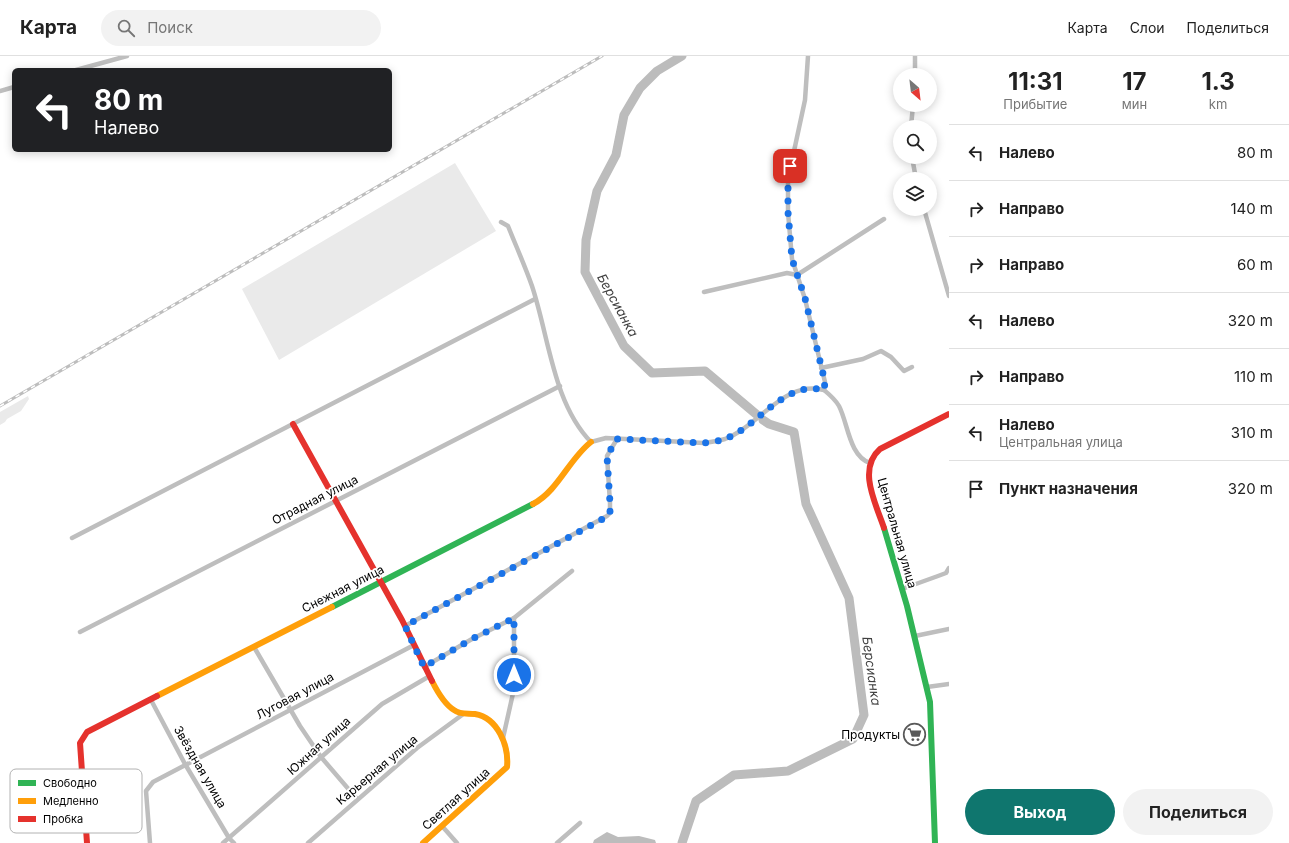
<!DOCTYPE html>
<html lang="ru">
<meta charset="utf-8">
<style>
:root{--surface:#fff;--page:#f2f2f2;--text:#222;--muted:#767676;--line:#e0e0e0;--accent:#0f766e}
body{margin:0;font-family:Inter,sans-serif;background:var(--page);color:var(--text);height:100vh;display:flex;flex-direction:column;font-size:15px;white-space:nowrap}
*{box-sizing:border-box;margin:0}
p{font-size:13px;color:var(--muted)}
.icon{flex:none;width:22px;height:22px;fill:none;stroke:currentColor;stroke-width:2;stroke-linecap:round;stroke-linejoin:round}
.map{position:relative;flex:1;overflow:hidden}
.sheet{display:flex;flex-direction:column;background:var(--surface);width:340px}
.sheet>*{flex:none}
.top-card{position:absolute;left:12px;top:12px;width:380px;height:84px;border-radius:6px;box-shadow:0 2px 10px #0003;background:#202124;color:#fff;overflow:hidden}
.needle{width:26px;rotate:152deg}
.controls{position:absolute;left:893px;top:12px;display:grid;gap:8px}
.controls a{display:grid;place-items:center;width:44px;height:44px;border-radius:50%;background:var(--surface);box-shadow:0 2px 10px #0003;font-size:20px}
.pin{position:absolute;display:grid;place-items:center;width:34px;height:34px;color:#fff;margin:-17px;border-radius:8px;box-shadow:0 2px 6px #0006}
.me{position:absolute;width:44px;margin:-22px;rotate:0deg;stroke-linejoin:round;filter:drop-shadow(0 0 3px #0008)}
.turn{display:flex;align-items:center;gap:14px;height:84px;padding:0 16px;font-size:18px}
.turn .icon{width:52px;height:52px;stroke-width:2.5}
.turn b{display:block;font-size:28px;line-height:34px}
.eta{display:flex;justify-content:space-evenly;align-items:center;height:68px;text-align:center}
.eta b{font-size:24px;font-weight:700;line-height:28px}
.cta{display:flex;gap:8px;margin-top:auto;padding:8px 16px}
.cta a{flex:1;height:46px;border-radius:24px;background:var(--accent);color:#fff;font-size:16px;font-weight:700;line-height:46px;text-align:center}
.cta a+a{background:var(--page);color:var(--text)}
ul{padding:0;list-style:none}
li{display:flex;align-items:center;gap:12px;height:56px;padding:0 16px;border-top:1px solid var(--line)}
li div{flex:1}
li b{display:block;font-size:15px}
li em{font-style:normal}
header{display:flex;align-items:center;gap:24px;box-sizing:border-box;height:56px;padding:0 20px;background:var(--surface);border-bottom:1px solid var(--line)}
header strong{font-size:19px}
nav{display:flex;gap:22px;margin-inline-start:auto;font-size:14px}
.search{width:280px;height:36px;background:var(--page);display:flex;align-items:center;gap:10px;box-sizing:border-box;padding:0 14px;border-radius:22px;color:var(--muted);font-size:15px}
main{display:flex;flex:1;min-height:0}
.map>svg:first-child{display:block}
.green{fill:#eaeaea}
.water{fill:#bcbcbc}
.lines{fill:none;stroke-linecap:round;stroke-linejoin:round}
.river{stroke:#bcbcbc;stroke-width:9}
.street{stroke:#bebebe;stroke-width:4.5}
.fast{stroke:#30b455;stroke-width:6}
.slow{stroke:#ff9f0a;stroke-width:6}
.jam{stroke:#e5322d;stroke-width:6}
.rail-casing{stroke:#bdbdbd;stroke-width:3}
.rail{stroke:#fff;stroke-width:1.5;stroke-dasharray:4.5;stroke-linecap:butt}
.route{stroke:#1a73e8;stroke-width:7;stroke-dasharray:0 12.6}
.labels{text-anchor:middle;stroke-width:3.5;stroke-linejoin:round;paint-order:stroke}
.street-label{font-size:12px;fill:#000;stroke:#fff}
.poi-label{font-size:12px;fill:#000;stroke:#fff;text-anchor:end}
.water-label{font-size:13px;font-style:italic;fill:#404040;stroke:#fff}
.key{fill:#fff;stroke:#b2b2b2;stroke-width:1}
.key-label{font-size:11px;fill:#000}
</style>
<header>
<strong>Карта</strong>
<div class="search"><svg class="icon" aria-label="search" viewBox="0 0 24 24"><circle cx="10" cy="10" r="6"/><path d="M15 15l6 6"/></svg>Поиск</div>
<nav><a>Карта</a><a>Слои</a><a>Поделиться</a></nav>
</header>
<main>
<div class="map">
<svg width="949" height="787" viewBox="0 0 949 787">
<rect width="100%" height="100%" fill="#fff"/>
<!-- green -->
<g class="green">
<path d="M455 107 496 175 279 304 242 233Z"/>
<path d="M28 340 29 343 21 355 7 363 5 366 0 369V356Z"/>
</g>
<!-- water -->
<path class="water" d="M607 776 618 781 639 780 655 784 656 787H593L594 784Z"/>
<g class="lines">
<!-- river -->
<g class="river">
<path d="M682 0 657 15 640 32 624 59 616 99 597 135 586 184 585 216 624 290 652 317 705 315 756 358"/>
<path d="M682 787 696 745 734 719 788 715 853 683 864 659 849 542 806 448 794 376 769 368 763 364"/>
</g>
<!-- street -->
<g class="street">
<path d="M808 0 805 44 788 123V156L792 203 805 243 825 326 824 334C830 339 835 343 839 350 848 367 849 400 870 407"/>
<path d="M915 0V19"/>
<path d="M76 14 127 0"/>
<path d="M0 35 14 31"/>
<path d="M911 71 913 49"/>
<path d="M912 101 916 123"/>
<path d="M924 153 949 240"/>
<path d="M501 166 508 170C516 190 525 210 532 230 549 281 553 347 591 386L606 382 704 387C711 386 718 385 725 383 759 370 785 323 824 334"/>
<path d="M704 236 787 217 797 219 884 163"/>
<path d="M821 312 863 303 881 295 891 301 904 315 912 311"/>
<path d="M72 482 535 243"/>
<path d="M902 533 938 520 946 517 949 512"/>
<path d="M405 570 607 460 610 457V447L607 400 617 383"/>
<path d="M80 576 560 330"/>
<path d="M915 580 949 573"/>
<path d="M254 591 300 670 321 701 357 743"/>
<path d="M424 611 472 583 514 562 572 515"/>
<path d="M927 631 949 628"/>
<path d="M151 644 185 708 229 782 234 787"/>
<path d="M503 682 514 633V562"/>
<path d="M442 770 457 787"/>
<path d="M150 787 146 735 153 726 414 589"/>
<path d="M223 787 382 648 428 621"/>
<path d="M308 787 417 692 462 659"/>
<path d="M557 787 580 767"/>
</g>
<!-- fast -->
<g class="fast">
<path d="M884 472 907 550 930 646 935 787"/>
<path d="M332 551 533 448"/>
</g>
<!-- slow -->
<g class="slow">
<path d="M533 448C558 435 569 403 591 386"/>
<path d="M157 640 332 551"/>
<path d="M423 787 507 711C509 690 498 662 475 658 468 657 460 659 454 654 444 648 437 635 432 625"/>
</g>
<!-- jam -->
<g class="jam">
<path d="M293 368 402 564 432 625"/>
<path d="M884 472C876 448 857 413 880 393L949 358"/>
<path d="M87 787 80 687 87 676 157 640"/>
</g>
<defs>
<path id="rail" d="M0 350 602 0"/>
</defs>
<!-- rail casing -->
<use href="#rail" class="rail-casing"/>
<!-- rail -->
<use href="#rail" class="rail"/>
</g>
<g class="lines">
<!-- route -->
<path class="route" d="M514 619V562L472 583 424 611 405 570 608 460 610 457V447L607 400 617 383 704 387C711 386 719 385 725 383 759 370 784 324 824 334L825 326 805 242 792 203 788 156V124L790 110"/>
</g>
<!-- icons -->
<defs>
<symbol id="supermarket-ring" viewBox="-11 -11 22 22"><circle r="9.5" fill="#fff" stroke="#595959" stroke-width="1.5"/><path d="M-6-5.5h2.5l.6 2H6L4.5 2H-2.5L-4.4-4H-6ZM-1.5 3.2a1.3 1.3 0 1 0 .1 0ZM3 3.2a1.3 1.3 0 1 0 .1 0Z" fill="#595959"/></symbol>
</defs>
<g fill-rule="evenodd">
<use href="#supermarket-ring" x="902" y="666" width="25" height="25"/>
</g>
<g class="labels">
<!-- street labels -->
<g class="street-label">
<text transform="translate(315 444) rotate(-27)" y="4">Отрадная улица</text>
<text transform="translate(897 477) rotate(74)" y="4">Центральная улица</text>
<text transform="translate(343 533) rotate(-27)" y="4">Снежная улица</text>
<text transform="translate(295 640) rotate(-28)" y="4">Луговая улица</text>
<text transform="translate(319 690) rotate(-42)" y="4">Южная улица</text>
<text transform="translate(200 711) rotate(60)" y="4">Звёздная улица</text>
<text transform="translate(377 714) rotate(-40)" y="4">Карьерная улица</text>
<text transform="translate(456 743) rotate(-42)" y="4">Светлая улица</text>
</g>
<!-- poi labels -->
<g class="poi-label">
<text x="900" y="683">Продукты</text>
</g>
<!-- water labels -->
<g class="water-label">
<text transform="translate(618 249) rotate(61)" y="5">Берсианка</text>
<text transform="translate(872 615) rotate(82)" y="5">Берсианка</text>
</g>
</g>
<!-- legend -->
<rect x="10" y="713" width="132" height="64" rx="6" class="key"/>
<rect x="18" y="724" width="18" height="6" fill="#30b455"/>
<rect x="18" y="742" width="18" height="6" fill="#ff9f0a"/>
<rect x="18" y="760" width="18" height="6" fill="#e5322d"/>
<g class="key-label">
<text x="43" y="731">Свободно</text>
<text x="43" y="749">Медленно</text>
<text x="43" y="767">Пробка</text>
</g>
</svg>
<div class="controls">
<a><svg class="needle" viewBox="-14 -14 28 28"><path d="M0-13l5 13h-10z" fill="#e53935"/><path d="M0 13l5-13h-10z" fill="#767676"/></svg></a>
<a><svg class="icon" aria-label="search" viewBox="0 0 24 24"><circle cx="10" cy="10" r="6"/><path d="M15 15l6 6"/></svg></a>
<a><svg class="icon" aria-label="layers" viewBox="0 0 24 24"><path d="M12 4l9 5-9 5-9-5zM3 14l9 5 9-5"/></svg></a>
</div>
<div class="pin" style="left:790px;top:110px;background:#d93025"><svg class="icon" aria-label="arrive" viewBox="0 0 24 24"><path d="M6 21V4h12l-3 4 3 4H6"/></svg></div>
<svg class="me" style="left:514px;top:619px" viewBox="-20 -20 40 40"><circle r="17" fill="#1a73e8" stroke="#fff" stroke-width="3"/><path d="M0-11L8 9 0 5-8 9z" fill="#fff"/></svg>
<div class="top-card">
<div class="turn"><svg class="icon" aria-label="left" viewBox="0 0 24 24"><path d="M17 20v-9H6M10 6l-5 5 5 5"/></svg><div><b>80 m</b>Налево</div></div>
</div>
</div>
<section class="sheet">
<div class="eta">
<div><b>11:31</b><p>Прибытие</p></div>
<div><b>17</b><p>мин</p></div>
<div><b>1.3</b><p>km</p></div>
</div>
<ul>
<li><svg class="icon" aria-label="left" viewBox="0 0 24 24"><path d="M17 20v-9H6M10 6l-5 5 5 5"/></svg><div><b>Налево</b></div><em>80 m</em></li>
<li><svg class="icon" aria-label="right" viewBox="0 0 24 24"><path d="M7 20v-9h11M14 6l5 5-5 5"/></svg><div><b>Направо</b></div><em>140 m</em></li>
<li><svg class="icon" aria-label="right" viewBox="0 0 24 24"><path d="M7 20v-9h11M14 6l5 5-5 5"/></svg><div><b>Направо</b></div><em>60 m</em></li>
<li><svg class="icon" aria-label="left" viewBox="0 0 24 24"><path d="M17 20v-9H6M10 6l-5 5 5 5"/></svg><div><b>Налево</b></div><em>320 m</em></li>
<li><svg class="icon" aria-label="right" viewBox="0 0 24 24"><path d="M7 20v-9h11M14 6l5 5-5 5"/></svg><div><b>Направо</b></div><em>110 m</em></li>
<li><svg class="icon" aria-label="left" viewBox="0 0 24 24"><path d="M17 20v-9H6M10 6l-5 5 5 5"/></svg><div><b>Налево</b><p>Центральная улица</p></div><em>310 m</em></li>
<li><svg class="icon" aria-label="arrive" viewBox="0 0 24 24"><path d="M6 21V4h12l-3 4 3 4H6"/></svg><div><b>Пункт назначения</b></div><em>320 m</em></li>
</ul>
<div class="cta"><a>Выход</a><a>Поделиться</a></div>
</section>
</main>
